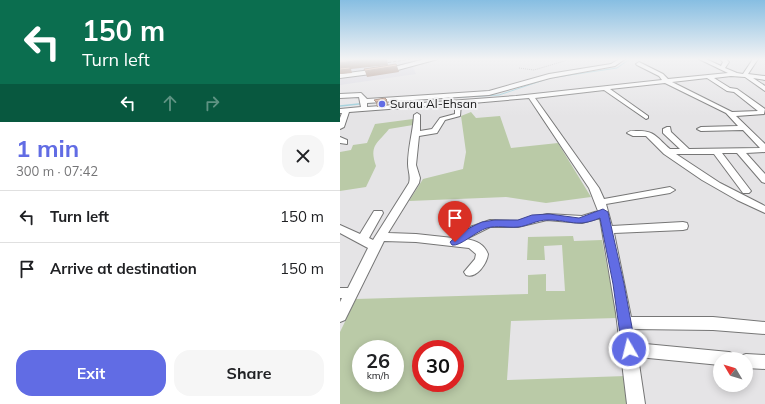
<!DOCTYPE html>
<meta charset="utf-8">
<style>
:root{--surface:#fff;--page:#f6f6f6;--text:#202124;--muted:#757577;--line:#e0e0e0;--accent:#616ce4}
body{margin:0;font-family:Mulish,sans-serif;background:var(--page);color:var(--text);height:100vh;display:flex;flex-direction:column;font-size:15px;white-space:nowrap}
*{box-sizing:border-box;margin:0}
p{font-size:13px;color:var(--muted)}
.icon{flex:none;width:22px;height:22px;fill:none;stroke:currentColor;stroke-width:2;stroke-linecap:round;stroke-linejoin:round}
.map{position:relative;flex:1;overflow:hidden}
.side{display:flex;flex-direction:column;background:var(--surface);width:340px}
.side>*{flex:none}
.hud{background:#0b6e4f;color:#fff;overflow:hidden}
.needle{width:26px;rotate:308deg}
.tools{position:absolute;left:373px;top:352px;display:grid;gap:8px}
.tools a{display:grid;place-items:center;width:40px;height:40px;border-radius:50%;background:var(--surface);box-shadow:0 2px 10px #0003;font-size:20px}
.speed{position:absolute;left:12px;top:340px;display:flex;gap:8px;font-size:20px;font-weight:700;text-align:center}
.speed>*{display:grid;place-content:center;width:52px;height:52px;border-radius:50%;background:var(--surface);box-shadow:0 2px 10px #0003;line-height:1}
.speed small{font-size:10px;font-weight:400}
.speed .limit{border:6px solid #d22;background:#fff;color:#111}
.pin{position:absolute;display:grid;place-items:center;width:34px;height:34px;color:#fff;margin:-41px -17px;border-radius:50% 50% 50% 0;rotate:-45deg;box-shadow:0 0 4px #0007}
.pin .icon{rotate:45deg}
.me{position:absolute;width:44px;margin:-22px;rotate:352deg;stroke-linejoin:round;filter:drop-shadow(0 0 3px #0008)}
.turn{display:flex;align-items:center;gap:14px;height:84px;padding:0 16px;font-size:18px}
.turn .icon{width:52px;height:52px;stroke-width:2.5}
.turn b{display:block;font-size:28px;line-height:34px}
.lanes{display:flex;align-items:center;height:38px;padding:0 16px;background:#0003;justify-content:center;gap:20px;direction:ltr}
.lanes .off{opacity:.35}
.round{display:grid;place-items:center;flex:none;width:42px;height:42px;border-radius:16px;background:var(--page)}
.overview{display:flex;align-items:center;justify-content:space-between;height:68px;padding:0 16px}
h1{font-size:24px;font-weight:700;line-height:30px;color:var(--accent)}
.primary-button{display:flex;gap:8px;margin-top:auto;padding:8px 16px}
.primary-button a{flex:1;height:46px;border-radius:16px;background:var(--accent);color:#fff;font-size:16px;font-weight:700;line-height:46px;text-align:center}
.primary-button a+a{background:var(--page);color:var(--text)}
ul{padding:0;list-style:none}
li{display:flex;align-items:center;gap:12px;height:52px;padding:0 16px;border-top:1px solid var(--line)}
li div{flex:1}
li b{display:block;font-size:15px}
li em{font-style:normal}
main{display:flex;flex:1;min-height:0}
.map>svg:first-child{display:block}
.built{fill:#d9d8e1}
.green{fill:#bacaa7;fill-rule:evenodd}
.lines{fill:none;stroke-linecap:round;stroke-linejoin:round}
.stream-far1{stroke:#97ccd9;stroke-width:1}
.stream{stroke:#97ccd9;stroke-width:1.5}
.minor-casing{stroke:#767676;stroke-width:2}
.path{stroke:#949395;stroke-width:1;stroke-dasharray:1 1;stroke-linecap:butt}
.minor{fill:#fff;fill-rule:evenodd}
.rail{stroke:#747475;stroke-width:1;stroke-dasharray:3.5 1.5;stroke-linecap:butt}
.shaded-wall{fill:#9b7e6f}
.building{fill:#deb49e;stroke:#9b7e6f}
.route{fill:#616ce4;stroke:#3f4694}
.poi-dot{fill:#616ce4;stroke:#f2f2f3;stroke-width:1.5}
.labels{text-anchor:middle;stroke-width:4;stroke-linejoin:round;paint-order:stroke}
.far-poi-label{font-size:12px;fill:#181819;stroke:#f2f2f3;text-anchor:start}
</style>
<main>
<section class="side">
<div class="hud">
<div class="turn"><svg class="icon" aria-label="left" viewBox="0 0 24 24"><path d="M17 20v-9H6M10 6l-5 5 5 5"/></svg><div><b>150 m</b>Turn left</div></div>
<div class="lanes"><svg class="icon" aria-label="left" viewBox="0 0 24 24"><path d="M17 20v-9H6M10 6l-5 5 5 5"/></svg><svg class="icon off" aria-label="ahead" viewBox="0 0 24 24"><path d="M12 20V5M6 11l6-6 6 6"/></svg><svg class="icon off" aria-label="right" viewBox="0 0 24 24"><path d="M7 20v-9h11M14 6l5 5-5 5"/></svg></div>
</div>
<div class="overview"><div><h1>1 min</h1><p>300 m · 07:42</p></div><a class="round"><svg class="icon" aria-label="close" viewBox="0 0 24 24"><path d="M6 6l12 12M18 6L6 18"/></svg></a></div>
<ul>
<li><svg class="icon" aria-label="left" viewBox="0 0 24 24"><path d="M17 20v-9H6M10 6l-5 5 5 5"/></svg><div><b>Turn left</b></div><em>150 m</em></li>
<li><svg class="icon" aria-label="arrive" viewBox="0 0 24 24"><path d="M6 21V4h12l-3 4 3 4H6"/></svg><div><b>Arrive at destination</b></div><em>150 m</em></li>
</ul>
<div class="primary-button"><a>Exit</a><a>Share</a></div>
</section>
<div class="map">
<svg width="425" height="404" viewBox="0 0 425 404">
<rect width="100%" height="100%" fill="#e5e4e6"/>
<!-- built -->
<path class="built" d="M23 59H87L66 64 73 67 76 74 0 85V62Z"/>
<!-- green -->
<g class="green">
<path d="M131 112 136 118 160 116 171 148 218 143 251 197 206 203 166 197 69 201 83 179 123 169 126 152 121 116Z"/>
<path d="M73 119V125L49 129C37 144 29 145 36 166L26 187 0 191V152L11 150 13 145 27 143 35 124Z"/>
<path d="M233 236 234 241 262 240 277 318 171 321 167 380 286 376 292 404H0V332L16 299 188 294V275L206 274V291H225L222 245 204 246 205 260H187L188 237ZM21 349H55V383H21ZM81 349H115V383H81Z"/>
</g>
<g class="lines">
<!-- stream-far1 -->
<path class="stream-far1" d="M85 99 159 95 210 78 277 68 290 59"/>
<!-- stream -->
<g class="stream">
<path d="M59 101 102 98"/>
<path d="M0 106 37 102"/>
</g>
<defs>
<g id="minor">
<path d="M85 59H98L54 71 0 78V74L54 67Z"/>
<path d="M279 59H285L275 66 210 78 149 95 27 103V107L176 96 322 80 319 76 297 65 296 64 299 62 323 74 328 79 388 73 359 59H366L381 66 383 62 380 59H386L389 62 385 68 397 73 403 74 413 59H418L408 74 425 76V80L413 78 425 86V91L405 77 391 76 374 78 390 88 397 89 425 109 424 114 396 116 425 144V152L406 153 425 174V183L422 182 397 153H382L411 191 409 193H403L374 154H336L380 183 425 206V213L397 200 362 180 324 154 306 136H293L287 133C291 130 292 131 296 131 315 130 317 138 330 149H340L323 133V129L327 127H330L331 132 349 149 420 148 403 130 361 131 357 129 361 127 398 126 386 113 325 83 270 89 308 116V118L306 119 264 90 195 98 259 188 264 199 330 187 335 190 330 193 266 204 272 226 343 222 347 223 348 226 347 229 343 230 274 233 291 317H373L425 322V334L373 330 293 329 295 343 389 352 394 354 397 359H380V365L298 357 305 404H287L276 313 260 218 242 223 207 220 178 227H150L126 239C137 241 144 244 148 254 147 264 136 279 126 275L124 272 135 259 136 254 129 248 76 242 44 241 5 320 0 322V302L2 298H0V288H8L28 248 0 233V225L20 234 34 211H42L43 213 29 238 33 240 69 183C71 176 68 171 68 164 68 147 73 132 74 115L77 113 80 115V131L92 129 100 118 115 114V104L9 112 4 127 0 129V118L2 113H0V109L21 107 19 97 0 98V94L21 93 27 99 149 91 209 74 271 64ZM367 78 387 91 394 92 418 111 392 112 332 82ZM189 98 249 188 258 211 242 216 207 214 178 221 150 220 130 227 113 238 76 234 48 233 79 183 80 178 76 165 79 136 97 133 105 120 120 116 121 104Z"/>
<path d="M0 137 7 140V144L0 143Z"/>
<path d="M406 354 425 355V369L406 368V359H399L400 356Z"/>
</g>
</defs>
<!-- minor casing -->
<use href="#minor" class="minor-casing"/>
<!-- path -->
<g class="path">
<path d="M232 59H242"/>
<path d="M179 68 194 70 231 59"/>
</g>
<!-- minor -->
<use href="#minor" class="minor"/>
<!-- rail -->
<path class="rail" d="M38 64 72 59"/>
</g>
<!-- shaded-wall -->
<g class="shaded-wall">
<path d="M28 59H47L48 65 11 69 12 73 0 74V63Z"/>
<path d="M57 66 59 72 27 77 25 71Z"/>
<path d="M47 100 48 105 37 107 36 102Z"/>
</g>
<!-- building -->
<g class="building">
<path d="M0 59H28L0 63Z"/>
<path d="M56 64 57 66 25 71 24 69Z"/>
<path d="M10 67V69L0 70V68Z"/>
<path d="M45 98 47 100 36 102 34 100Z"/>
</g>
<!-- sky -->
<linearGradient id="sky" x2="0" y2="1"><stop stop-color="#87bee2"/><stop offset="0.51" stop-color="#f3f3f4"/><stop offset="1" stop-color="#f3f3f4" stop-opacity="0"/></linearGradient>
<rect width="425" height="116" fill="url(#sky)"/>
<!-- route -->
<path class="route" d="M263 209 268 212 284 284 296 349 294 354 289 356 284 354 282 349 273 284 260 218C236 228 231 220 208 220 196 220 188 226 178 227 167 228 157 225 147 228 136 231 120 247 112 245L110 242 121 232 142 222 155 220H178L192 215 209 214 239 218Z"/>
<!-- markers -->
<circle class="poi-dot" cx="42" cy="104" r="4"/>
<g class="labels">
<!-- far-poi labels -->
<g class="far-poi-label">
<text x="50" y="108">Surau Al-Ehsan</text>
</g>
</g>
</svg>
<div class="tools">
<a><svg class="needle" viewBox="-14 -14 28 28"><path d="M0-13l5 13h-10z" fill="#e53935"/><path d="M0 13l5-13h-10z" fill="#757577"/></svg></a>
</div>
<div class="speed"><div>26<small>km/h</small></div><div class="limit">30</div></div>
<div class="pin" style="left:115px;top:242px;background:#d93025"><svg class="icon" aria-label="arrive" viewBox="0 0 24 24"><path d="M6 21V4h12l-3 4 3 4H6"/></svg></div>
<svg class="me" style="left:289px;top:349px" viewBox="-20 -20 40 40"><circle r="17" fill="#616ce4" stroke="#fff" stroke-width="3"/><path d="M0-11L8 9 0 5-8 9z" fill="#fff"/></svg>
</div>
</main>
